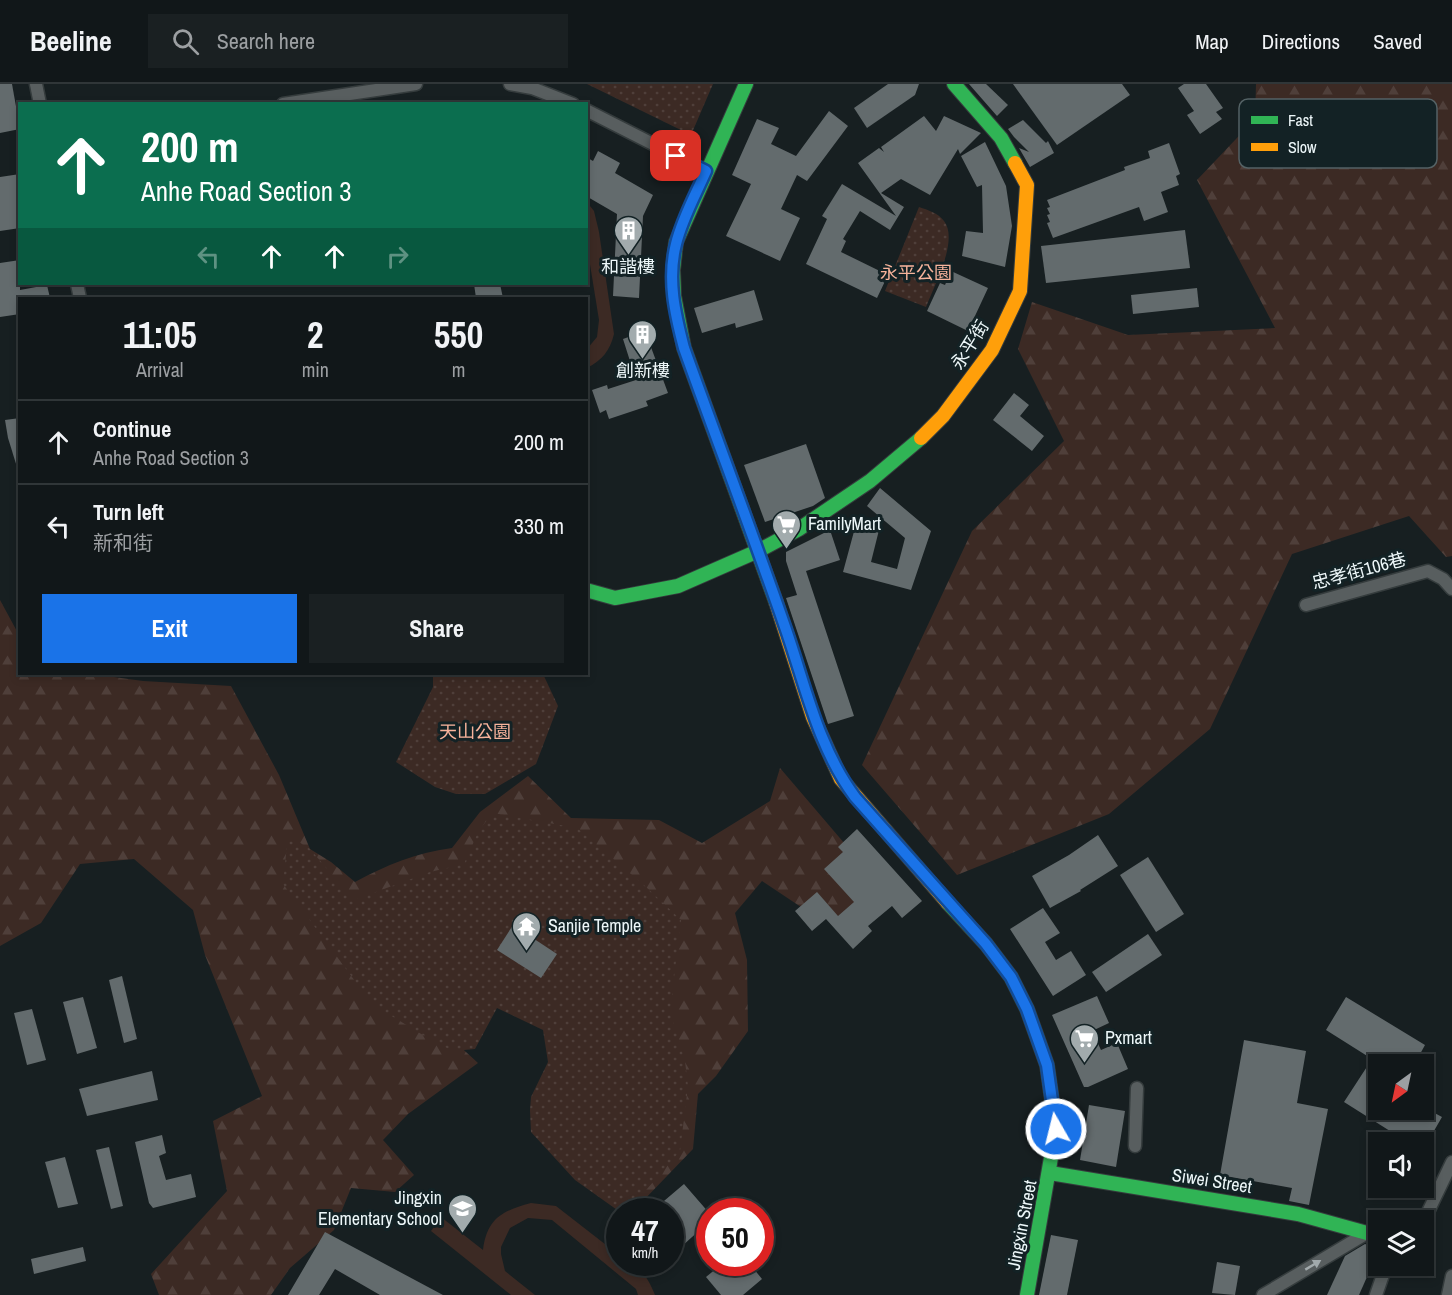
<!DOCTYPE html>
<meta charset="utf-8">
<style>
:root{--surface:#111719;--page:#1a2022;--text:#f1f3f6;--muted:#9c9fa2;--line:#303638;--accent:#1a73e8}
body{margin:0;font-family:"Archivo Narrow","Noto Sans TC",sans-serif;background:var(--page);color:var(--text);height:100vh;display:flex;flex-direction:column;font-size:22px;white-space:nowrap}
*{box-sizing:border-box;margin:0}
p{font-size:20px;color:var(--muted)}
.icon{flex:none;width:33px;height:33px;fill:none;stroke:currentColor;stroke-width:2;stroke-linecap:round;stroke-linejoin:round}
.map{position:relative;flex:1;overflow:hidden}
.panel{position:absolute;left:18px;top:213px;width:570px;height:378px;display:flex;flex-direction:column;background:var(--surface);border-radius:0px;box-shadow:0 3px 9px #0003,0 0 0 2px var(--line)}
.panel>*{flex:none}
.guide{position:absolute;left:18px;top:18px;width:570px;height:183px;border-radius:0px;box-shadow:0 3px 9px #0003,0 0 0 2px var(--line);background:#0b6e4f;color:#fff;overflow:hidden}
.needle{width:39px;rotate:213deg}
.tools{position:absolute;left:1368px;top:970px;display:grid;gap:12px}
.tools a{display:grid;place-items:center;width:66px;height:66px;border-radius:0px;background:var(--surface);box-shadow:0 3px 9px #0003,0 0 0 2px var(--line);font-size:30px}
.speed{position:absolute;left:606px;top:1114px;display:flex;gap:12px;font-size:30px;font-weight:700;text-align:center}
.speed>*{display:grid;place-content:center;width:78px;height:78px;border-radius:50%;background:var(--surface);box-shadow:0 3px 9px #0003,0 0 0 2px var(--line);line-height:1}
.speed small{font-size:15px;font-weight:400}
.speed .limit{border:9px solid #d22;background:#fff;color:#111}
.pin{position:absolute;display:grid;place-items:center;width:51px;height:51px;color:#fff;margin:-26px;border-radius:12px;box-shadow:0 3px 9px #0006}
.me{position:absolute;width:66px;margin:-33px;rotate:352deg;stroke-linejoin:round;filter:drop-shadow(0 0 4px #0008)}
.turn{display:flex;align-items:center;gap:21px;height:126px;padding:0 24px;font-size:27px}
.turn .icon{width:78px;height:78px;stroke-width:2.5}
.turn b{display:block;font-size:42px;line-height:51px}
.lanes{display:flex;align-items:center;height:57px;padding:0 24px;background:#0003;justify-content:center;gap:30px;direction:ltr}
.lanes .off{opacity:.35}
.eta{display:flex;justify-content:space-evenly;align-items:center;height:102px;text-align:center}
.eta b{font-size:36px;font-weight:700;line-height:42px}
.action{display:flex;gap:12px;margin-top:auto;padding:12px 24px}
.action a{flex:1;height:69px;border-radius:0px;background:var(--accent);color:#fff;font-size:24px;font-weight:700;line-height:69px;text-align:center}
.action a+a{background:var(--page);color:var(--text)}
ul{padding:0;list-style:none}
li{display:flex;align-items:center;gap:18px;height:84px;padding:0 24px;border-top:2px solid var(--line)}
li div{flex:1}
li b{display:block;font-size:22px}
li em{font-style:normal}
header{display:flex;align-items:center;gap:36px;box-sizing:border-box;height:84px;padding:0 30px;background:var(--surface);border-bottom:2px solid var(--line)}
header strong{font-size:28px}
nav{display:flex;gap:33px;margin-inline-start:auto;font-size:21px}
.search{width:420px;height:54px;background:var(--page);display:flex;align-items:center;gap:15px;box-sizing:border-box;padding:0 21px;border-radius:0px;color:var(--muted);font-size:22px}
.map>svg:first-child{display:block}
.green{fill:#3c2a24}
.forest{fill:url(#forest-firs)}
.park{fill:url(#park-dots)}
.building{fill:#636b6d}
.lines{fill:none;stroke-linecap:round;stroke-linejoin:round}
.street-casing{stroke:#353c3d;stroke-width:15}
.fast-casing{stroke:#353c3d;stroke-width:16}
.slow-casing{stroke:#353c3d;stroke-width:16}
.street{stroke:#585e5f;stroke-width:12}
.fast{stroke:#30b455;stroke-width:14}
.slow{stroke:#ff9f0a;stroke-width:14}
.oneway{fill:#a2aaac}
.route-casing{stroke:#114b97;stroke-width:15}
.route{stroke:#1a73e8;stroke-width:10}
.labels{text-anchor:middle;stroke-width:6;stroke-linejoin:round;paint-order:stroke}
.poi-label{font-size:18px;fill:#edf7f9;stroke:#132225;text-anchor:start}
.park-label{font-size:18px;fill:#f7b39b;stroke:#132225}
.street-label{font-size:18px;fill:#edf7f9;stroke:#132225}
.key{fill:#132225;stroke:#546265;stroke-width:1.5}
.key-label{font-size:16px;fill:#edf7f9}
</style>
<header>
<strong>Beeline</strong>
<div class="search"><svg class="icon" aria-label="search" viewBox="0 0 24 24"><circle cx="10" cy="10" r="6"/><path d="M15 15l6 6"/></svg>Search here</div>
<nav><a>Map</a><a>Directions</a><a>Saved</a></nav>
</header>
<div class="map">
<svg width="1452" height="1211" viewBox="0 0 1452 1211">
<defs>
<pattern id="forest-firs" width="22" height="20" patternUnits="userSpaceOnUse" patternTransform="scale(1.5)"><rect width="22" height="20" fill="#3c2a24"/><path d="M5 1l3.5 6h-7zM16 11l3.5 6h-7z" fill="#4f3f3a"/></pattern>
<pattern id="park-dots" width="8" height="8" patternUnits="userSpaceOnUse" patternTransform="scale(1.5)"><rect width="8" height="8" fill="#3c2a24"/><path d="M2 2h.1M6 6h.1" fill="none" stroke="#4f3f3a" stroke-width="1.8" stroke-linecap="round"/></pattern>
</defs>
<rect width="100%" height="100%" fill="#171f21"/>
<!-- green -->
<g class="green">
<path d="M586 117 594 127 599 148 614 250C610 267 602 276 587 284V265L597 253 599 236 587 162Z"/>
<path d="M531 1119 556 1122 619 1171 620 1179C640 1179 648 1194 655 1211H638L636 1205 552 1136 528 1134 510 1144 501 1163V1170L505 1187 535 1211H511L431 1147 441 1133 483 1166C487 1135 501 1127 531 1119Z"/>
</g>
<!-- forest -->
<g class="forest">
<path d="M1256 0H1452V472L1446 473 1409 432 1292 470 1210 645 1109 730 957 791 862 681 972 447 1064 357 1018 265 1032 218 1128 251 1275 244 1197 96 1255 35Z"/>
<path d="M0 516 19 551 20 590H92L143 597 231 602 279 691 310 765 331 778 355 798C387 781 415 769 452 764L480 728 528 692 571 734 659 736 702 759 770 717 780 684 886 808 857 833 819 835 762 797 735 829 747 876 748 947 716 992 698 1010 693 1065 641 1119 592 1098 564 896 430 935 478 979 408 1030 383 1056 414 1091 395 1108 351 1104 334 1146 290 1184 271 1211H159L151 1190 227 1107 213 1037 262 1012 205 871 193 826 134 775 80 780 41 839 0 862Z"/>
</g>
<!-- park -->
<g class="park">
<path d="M587 0H713L691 51Z"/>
<path d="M919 123C928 126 938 129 944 137 959 156 934 202 926 223L885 207Z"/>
<path d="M433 590H543L558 622 536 680 485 710H456L435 703 396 678 433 603Z"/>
<path d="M493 729 577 744 645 802 681 836 670 927 685 977 688 1002 680 1067 627 1128H620L575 1096 531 1048 530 1026 531 1013 548 978 543 946 497 924 475 965 453 967 431 956 372 920 283 800 288 751 310 765 354 816 430 788 464 780 479 746Z"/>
</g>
<!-- building -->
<g class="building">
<path d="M0 0H12L20 45 0 49Z"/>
<path d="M888 0H919L915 11 867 44 854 24Z"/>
<path d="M969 0H986L1008 21 997 32Z"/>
<path d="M1013 0H1122L1130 11 1057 61Z"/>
<path d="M1184 0H1206L1223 24 1216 28 1222 35 1200 50 1187 31 1194 27 1178 4Z"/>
<path d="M829 27 848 42 807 97 797 91 781 125 800 134 780 177 726 152 751 100 732 91 757 35 779 44 771 60 796 72Z"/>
<path d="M924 32 936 47 944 32 981 49 960 70 958 65 930 111 901 95 881 109 904 123 890 146 860 127 843 155 846 157 841 168 888 191 877 214 806 180 827 135 822 132 842 100 896 132 858 79 879 64 884 68 881 63Z"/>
<path d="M1023 36 1046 59 1048 57 1054 69 1030 83 1019 64 1029 68 1014 53 1008 45Z"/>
<path d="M985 58 1006 102 1012 142 1005 183 962 172 966 147 983 149 982 101 977 103 961 72Z"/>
<path d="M1169 59 1180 90 1176 92 1179 101 1161 108 1168 128 1144 137 1139 123 1053 154 1047 139 1050 138 1047 131 1050 130 1047 124 1050 123 1047 116 1125 86 1124 83 1150 74 1148 67Z"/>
<path d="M598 67 620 79 615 89 653 111 643 132 639 214 613 212 617 130 586 112V73L593 77Z"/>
<path d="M20 90V144L0 147V93Z"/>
<path d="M1185 146 1190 184 1046 199 1041 162Z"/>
<path d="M20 176V206L47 201 50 214H20V230L0 233V179Z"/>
<path d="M951 187 988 204 968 247 927 227 940 199 945 201Z"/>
<path d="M474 200H500L503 214H476Z"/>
<path d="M1197 204 1199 223 1133 230 1131 211Z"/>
<path d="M754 206 763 236 736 244 735 239 702 249 694 224Z"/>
<path d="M645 247 668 309 646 317 648 322 609 335 606 326 600 329 592 306 607 301 608 305 636 296 623 255Z"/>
<path d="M1014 309 1029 321 1020 332 1044 352 1032 367 993 336Z"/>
<path d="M20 334V382L17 383 8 354 5 336Z"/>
<path d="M806 360 825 414 813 422 765 438 744 381Z"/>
<path d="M880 404 931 447 911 506 843 488 856 440 879 446 871 478 897 485 905 454 867 422Z"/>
<path d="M830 446 840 476 806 487 854 632 828 640 786 514 797 511 786 477V468Z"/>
<path d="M857 745 922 817 902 834 892 822 868 842 872 847 853 865 826 835 812 847 795 827 817 808 838 832 854 818 824 785 843 768 838 763Z"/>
<path d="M1098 751 1118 782 1080 806 1081 807 1050 824 1032 792 1069 771Z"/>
<path d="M1148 773 1184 830 1156 848 1120 791Z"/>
<path d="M1043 824 1060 849 1045 858 1056 876 1071 867 1086 891 1053 912 1010 845Z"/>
<path d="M513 841 557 870 541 894 497 866Z"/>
<path d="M1148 850 1162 871 1106 908 1092 888Z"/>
<path d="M122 892 137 955 124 959 109 896Z"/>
<path d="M1097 912 1109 939 1092 947 1101 966 1117 959 1128 985 1088 1003H1084L1052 931Z"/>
<path d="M83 913 97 964 77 970 63 918Z"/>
<path d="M1346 913 1425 961 1414 981H1378V1026H1429L1442 1033 1427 1059H1409L1344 1018 1372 975 1326 946Z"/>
<path d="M32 925 46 976 27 981 14 929Z"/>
<path d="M1244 956 1306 967 1297 1019 1328 1025 1309 1121 1289 1117 1292 1104 1220 1091Z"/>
<path d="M152 987 158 1016 87 1032 79 1005Z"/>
<path d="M1089 1021 1125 1027 1116 1083 1080 1076Z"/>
<path d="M162 1051 166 1069 159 1072 166 1096 191 1090 196 1113 153 1124 149 1119 135 1058Z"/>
<path d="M109 1063 123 1122 111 1125 96 1066Z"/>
<path d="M65 1073 78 1120 58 1124 45 1078Z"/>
<path d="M684 1100 710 1130V1152L702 1144 681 1163 670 1151V1128H651Z"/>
<path d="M325 1148 443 1211H380L335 1185 319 1211H288Z"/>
<path d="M1051 1151 1078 1156 1067 1211H1039Z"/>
<path d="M1365 1160 1378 1165V1168L1359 1211H1327L1345 1172Z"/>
<path d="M83 1163 86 1177 34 1190 31 1175Z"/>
<path d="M1217 1178 1240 1182 1235 1211 1212 1209Z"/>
<path d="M723 1179H749L762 1195 743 1211H721L706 1193Z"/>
</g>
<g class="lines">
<defs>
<g id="street">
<path d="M36 0 40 20"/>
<path d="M510 0 532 4 573 20"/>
<path d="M283 20 416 0"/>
<path d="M586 26 706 87"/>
<path d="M77 200 80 214"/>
<path d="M1306 521 1428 487 1443 495 1452 505"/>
<path d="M1135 1062 1137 1004"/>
<path d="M1417 1137 1427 1130 1452 1078"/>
<path d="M1263 1211 1367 1149"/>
<path d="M1376 1211 1386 1182"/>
<path d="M1448 1211 1452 1192"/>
</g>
<g id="fast">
<path d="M746 0 676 158 673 186 674 212 684 264 776 518"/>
<path d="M954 0 1001 54 1015 79"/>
<path d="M586 506 615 514 678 502 758 467 799 445 870 397 921 354"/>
<path d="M948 819 986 860 1011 893 1027 925 1047 981 1056 1045 1027 1211"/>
<path d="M1050 1089 1298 1130 1367 1149 1378 1150"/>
</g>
<g id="slow">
<path d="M921 354 943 332 992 266 1020 207 1027 101 1015 79"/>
<path d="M776 518 813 633 841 695 948 819"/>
</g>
</defs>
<!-- street casing -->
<use href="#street" class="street-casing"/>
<!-- fast casing -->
<use href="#fast" class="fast-casing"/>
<!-- slow casing -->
<use href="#slow" class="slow-casing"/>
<!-- street -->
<use href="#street" class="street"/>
<!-- fast -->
<use href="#fast" class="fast"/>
<!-- slow -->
<use href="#slow" class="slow"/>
</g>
<!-- one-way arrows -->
<defs><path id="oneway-solid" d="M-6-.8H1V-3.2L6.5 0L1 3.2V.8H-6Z" transform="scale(1.5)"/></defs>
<use class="oneway" href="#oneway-solid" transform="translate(1313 1181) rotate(-31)"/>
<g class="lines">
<defs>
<path id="route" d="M676 72 706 87C696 110 682 135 676 160 667 195 675 230 684 264 717 356 752 448 784 540 805 599 817 662 855 713L986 860 1011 893 1027 925 1047 981 1056 1045"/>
</defs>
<!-- route casing -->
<use href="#route" class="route-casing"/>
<!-- route -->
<use href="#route" class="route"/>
</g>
<!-- icons -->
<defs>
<symbol id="building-pin" viewBox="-11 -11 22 30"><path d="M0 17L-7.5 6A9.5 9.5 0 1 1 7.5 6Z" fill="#a2abad" stroke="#132225"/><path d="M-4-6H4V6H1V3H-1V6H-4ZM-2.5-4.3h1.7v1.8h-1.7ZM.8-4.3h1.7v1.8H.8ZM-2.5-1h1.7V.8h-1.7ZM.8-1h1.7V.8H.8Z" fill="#fff"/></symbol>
<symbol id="supermarket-pin" viewBox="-11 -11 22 30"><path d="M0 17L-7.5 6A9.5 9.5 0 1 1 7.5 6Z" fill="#a2abad" stroke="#132225"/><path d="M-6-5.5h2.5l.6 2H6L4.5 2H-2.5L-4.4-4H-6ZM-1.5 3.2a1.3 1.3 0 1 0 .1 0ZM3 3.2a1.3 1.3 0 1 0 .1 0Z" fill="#fff"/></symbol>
<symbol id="temple-pin" viewBox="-11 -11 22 30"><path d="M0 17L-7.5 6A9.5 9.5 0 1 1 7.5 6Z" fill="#a2abad" stroke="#132225"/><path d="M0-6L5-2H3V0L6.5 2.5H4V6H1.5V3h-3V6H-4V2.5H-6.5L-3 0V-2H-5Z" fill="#fff"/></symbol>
<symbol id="school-pin" viewBox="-11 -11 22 30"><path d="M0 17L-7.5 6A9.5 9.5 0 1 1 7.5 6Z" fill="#a2abad" stroke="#132225"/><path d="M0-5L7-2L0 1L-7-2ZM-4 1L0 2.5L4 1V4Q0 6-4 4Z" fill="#fff"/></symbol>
</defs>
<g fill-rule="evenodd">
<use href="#building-pin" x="612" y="130" width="33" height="45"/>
<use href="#building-pin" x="626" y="234" width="33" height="45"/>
<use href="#supermarket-pin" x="770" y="424" width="33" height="45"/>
<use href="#temple-pin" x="510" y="826" width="33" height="45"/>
<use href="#supermarket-pin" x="1068" y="938" width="33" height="45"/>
<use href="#school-pin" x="446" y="1108" width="33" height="45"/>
</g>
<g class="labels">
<!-- poi labels -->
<g class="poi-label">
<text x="628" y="189" text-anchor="middle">和諧樓</text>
<text x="643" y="293" text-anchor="middle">創新樓</text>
<text x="808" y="446">FamilyMart</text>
<text x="548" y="848">Sanjie Temple</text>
<text x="1105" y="960">Pxmart</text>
<text x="442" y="1120" text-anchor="end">Jingxin<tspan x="442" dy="21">Elementary School</tspan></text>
</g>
<!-- park labels -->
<g class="park-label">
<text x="916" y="195">永平公園</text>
<text x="475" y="654">天山公園</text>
</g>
<!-- street labels -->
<g class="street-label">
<text transform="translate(970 261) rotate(-58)" y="6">永平街</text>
<text transform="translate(1359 487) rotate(-15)" y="6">忠孝街106巷</text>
<text transform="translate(1212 1097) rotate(9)" y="6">Siwei Street</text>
<text transform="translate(1022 1141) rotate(-79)" y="6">Jingxin Street</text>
</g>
</g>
<!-- legend -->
<rect x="1239" y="15" width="198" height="69" rx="9" class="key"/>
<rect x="1251" y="32" width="27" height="8" fill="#30b455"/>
<rect x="1251" y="59" width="27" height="8" fill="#ff9f0a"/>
<g class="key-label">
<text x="1288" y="42">Fast</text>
<text x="1288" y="69">Slow</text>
</g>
</svg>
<div class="tools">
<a><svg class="needle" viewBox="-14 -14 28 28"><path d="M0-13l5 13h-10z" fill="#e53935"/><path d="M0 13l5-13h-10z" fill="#9c9fa2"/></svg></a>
<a><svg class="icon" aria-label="sound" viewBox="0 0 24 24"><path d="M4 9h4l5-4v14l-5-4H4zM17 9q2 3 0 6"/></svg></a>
<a><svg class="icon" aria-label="layers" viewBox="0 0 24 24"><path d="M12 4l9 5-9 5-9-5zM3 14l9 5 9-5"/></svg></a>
</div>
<div class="speed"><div>47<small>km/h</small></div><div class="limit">50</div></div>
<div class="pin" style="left:676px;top:72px;background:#d93025"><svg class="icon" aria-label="arrive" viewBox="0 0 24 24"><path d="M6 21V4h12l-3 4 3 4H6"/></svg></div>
<svg class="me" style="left:1056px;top:1045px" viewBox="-20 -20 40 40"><circle r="17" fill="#1a73e8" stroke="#fff" stroke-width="3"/><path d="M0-11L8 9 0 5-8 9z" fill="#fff"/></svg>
<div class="guide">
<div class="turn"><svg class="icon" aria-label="ahead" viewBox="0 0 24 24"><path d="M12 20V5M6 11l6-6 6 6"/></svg><div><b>200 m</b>Anhe Road Section 3</div></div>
<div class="lanes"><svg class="icon off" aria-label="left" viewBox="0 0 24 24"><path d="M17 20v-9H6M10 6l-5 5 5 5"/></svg><svg class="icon" aria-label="ahead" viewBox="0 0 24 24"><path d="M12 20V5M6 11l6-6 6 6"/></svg><svg class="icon" aria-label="ahead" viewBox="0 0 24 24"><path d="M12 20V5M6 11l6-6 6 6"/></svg><svg class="icon off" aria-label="right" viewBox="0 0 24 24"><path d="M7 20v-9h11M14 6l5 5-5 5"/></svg></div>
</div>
<section class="panel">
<div class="eta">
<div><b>11:05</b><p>Arrival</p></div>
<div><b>2</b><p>min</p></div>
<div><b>550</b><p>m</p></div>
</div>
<ul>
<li><svg class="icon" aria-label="ahead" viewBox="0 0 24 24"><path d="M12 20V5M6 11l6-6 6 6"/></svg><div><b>Continue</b><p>Anhe Road Section 3</p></div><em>200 m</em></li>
<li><svg class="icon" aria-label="left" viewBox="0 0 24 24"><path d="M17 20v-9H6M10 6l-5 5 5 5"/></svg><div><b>Turn left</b><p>新和街</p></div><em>330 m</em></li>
</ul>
<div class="action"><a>Exit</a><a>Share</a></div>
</section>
</div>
